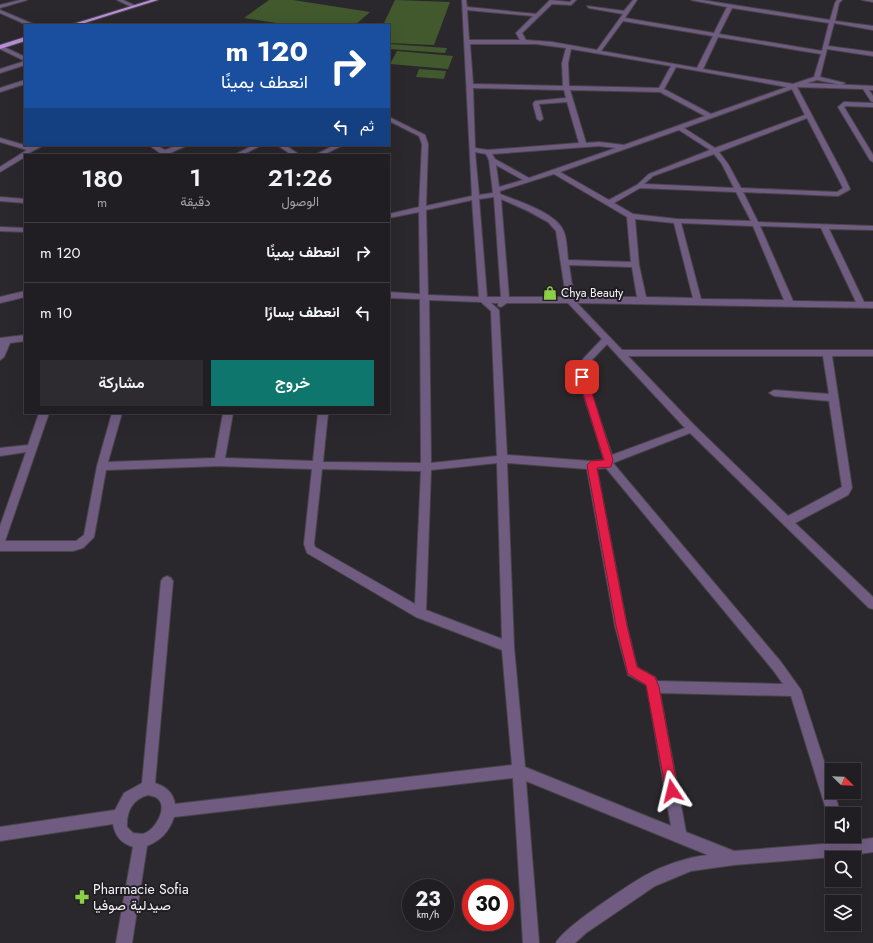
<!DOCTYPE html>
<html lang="ar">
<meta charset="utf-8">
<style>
:root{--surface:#201e22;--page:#2d2b2f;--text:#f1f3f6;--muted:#a2a2a5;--line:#3d3c40;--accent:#0f766e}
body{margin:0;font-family:Jost,Vazirmatn,sans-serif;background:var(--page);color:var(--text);direction:rtl;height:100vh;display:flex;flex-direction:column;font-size:15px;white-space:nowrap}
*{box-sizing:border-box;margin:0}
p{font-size:13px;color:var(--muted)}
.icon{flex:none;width:22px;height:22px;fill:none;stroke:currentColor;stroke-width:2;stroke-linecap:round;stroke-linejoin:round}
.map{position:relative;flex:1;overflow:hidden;direction:ltr}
.drawer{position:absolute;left:24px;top:154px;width:366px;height:260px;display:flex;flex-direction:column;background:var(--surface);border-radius:0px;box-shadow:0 4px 16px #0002,0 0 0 1px var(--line);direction:rtl}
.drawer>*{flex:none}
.top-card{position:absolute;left:24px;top:24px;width:366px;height:122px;border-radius:0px;box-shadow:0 4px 16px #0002,0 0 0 1px var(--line);direction:rtl;background:#1a4fa0;color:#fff;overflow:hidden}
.needle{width:26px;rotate:113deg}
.buttons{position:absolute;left:825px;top:763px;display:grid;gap:8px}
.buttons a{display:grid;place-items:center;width:36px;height:36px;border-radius:0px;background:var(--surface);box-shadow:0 4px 16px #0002,0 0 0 1px var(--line);font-size:20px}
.speed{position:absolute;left:402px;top:879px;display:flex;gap:8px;font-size:20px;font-weight:700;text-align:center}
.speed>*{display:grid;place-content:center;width:52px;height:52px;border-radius:50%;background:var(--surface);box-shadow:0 4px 16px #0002,0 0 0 1px var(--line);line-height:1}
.speed small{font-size:10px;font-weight:400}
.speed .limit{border:6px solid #d22;background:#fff;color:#111}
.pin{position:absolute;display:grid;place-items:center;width:34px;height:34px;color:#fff;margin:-17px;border-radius:8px;box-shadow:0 2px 6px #0006}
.me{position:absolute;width:44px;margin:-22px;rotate:350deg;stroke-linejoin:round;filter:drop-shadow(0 0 3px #0008)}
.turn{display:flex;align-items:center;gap:14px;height:84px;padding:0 16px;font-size:18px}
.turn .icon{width:52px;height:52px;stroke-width:2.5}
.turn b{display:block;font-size:28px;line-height:34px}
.then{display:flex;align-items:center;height:38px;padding:0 16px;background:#0003;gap:8px;font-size:15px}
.eta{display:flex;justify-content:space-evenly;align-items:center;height:68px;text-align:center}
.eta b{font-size:24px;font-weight:600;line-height:28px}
.button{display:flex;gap:8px;margin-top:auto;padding:8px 16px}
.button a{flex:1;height:46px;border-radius:0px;background:var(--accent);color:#fff;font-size:16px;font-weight:600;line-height:46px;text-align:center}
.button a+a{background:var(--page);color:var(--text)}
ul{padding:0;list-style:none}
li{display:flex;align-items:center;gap:12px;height:60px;padding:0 16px;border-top:1px solid var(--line)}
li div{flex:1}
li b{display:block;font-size:15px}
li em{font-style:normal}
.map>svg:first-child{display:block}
.green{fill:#42592e}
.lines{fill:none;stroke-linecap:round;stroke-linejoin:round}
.minor-casing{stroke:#474549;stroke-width:2}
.major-casing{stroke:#474549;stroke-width:2}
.minor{fill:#705c81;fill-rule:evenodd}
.major{fill:#b78dd9;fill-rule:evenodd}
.route{fill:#e11d48;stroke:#92132f}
.labels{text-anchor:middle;stroke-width:4;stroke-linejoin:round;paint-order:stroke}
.poi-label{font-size:12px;fill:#f6f4f8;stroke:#211e23;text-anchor:start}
.near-poi-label{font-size:14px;fill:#f6f4f8;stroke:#211e23;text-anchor:start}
</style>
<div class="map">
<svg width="873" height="943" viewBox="0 0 873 943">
<rect width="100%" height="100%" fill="#2b282d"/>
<!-- green -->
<g class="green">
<path d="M269 0H293L370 12 355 25H289L244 18Z"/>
<path d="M395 0 450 2 434 45 389 43V25H383Z"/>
<path d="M389 44 447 48 445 53 389 49Z"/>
<path d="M397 51 453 56 448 69 390 64Z"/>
<path d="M419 69 446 71 444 79 416 77Z"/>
</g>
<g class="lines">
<defs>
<g id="minor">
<path d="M20 0H27L0 8V5Z"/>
<path d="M117 0H123L136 6 132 7Z"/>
<path d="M462 0H466L467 7 536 14 550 0 570 2 572 0H576L571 5 552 4 522 33 526 40 552 42 597 50 623 14 589 8 587 6 624 11 633 0H637L625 18 714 33 727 7 691 0H702L830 20 835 3 837 0H842L839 3 835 21 873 26V30L834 23 828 46 873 52V56L827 49 820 77 845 83 842 85 817 80 807 83 873 86V90H869L873 96V102L871 101 863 89 797 87 844 176 850 189 849 190 838 196 743 192 758 222 873 226V230L829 229 864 302H873V308L577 303 622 350H873V356H832L852 488 848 495 795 523 873 597V609L869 608 690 433 613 463 781 662 801 690 832 786V792H834L841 814H832V820L829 819 791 696 660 693 686 832 734 851 836 843 834 836H848L850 841 873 838V852L845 856 734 865 691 871 655 886 586 933 575 943H556C563 928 627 886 644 876 662 866 687 857 708 855L526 781 539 943H523L513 778 174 817C169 832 161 840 147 846L132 943H116L133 847C121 843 115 836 113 824L0 841V827L115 810 124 793 142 783 161 581 163 578 167 576 171 578 173 581 155 783C166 787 173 792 175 804L512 765 502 650 416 617 307 553 304 544 312 469 219 466 106 470 94 537 83 548 73 551H0V526L26 452 0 456V448L28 445 39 413H49L5 541H76L84 535 97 466 112 413H122L108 462 215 458 223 413H233L225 458 313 461 318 413H328L323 462 421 463 420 299 389 298V292L420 294 419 212 389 218V214L419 207 422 144 419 136 389 121V117L425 135 428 144 426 206 472 196ZM732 8 829 23 822 51 719 34ZM467 10 533 16 516 33 520 40H469ZM623 21 713 36 697 68 601 51ZM718 37 821 54 814 77 793 84 703 69ZM470 44H536L566 48 562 63 563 86 473 84ZM571 49 671 66 659 88 569 86 568 63ZM676 67 787 87 711 114 664 89ZM473 88 564 90 566 98 535 101 533 104 537 119 540 121 543 119 539 104 567 102 579 143 488 150 475 148ZM792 89 805 115 715 148 684 128ZM570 90 660 92 705 116 624 145 599 142 586 143ZM807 118 843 188 837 192 741 188 728 164 719 152ZM679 130 710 150 649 174 637 185 609 200 560 172ZM599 146 616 148 529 178 495 159 492 154ZM475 152 486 154 489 160 493 193 479 195ZM714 154 722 164 734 188 644 184 653 176ZM496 165 523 180 499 187ZM554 174 627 217 631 262 568 260C567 251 567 240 564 232 557 213 518 201 500 194V191ZM640 188 736 192 751 221 677 219 633 214 614 203ZM494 197 501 297H487L479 199ZM501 199 528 211 548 222 556 231 566 297H509ZM472 200 479 297 428 295 426 210ZM635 219 674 223 693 298 646 297 639 265ZM681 223 753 226 784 300 701 299ZM760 226 821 228 856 302 793 301ZM569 265 632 267 637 297H574ZM429 300 481 302 491 311 497 456 431 463ZM491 303H498V306L501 307 507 303H568L602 339 583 359 578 377 604 460 591 461 507 455 499 310ZM607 344 617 355 685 428 612 455 586 377 590 362ZM628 356H823L829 394 774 390 769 393 774 396 829 401 842 487 788 516 695 426ZM497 463 502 639 426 610 431 470ZM507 463 587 469 615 626 628 675 646 685 647 687 671 826 525 767 514 647ZM606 468 773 670 783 684 657 681 655 677 637 667 627 626 597 469ZM322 469 421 471 415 604 315 547 314 544ZM148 795C151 796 155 796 157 798 169 807 155 831 143 834 140 834 136 833 133 833L127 827C126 811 133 799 148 795Z"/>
<path d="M862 0H873V2Z"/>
<path d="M0 10 33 24 34 25H27L0 13Z"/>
<path d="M0 45 25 57V61L0 49Z"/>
<path d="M25 61V65L0 73V69Z"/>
<path d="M25 80V84L0 92V88Z"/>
<path d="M844 102 873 103V107L846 106 844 107 873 155V162L870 160 838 107Z"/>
<path d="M0 138 31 147 36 145H44L25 155V157L0 172V167L27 150 0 142Z"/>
<path d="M149 145H156L165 150 179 145H188L170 153 171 155H156L160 153Z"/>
<path d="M254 145H262L242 155H234Z"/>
<path d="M277 145H285L300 155H292Z"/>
<path d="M335 145H343L323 155H315Z"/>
<path d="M0 197 25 199V203L0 201Z"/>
<path d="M0 227 25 228V232L0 231Z"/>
<path d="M25 291V297L0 303V297Z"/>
<path d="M25 335V341L10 343 4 357 0 360V338Z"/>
</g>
<g id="major">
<path d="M151 0H158L78 25H70Z"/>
<path d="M25 37V41L0 49V45Z"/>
</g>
</defs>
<!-- minor casing -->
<use href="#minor" class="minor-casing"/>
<!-- major casing -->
<use href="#major" class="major-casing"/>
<!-- minor -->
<use href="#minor" class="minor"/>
<!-- major -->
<use href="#major" class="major"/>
</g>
<!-- route -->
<path class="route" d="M582 374 587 377 613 460 611 467 597 468 627 626 637 667 655 677 659 687 678 791 676 796 672 797 668 796 666 791 646 685 628 674 616 626 587 465 591 461 604 460 578 377Z"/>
<!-- icons -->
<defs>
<symbol id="shop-bare" viewBox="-9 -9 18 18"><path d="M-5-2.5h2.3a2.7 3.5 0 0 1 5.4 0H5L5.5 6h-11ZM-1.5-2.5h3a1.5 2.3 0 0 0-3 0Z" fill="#8cce45" stroke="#211e23" stroke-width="2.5" paint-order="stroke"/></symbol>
<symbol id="pharmacy-bare" viewBox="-9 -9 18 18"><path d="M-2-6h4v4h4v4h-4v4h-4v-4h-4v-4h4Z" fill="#8cce45" stroke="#211e23" stroke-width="2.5" paint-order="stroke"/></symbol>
</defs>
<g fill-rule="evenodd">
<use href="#shop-bare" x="540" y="283" width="20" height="20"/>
<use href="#pharmacy-bare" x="72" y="887" width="20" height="20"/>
</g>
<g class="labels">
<!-- poi labels -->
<g class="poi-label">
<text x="561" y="297">Chya Beauty</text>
</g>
<!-- near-poi labels -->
<g class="near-poi-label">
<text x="93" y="894">Pharmacie Sofia<tspan x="93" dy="16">صيدلية صوفيا</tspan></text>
</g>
</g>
</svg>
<div class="buttons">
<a><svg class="needle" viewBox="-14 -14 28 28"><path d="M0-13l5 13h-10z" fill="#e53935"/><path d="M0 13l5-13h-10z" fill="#a2a2a5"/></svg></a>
<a><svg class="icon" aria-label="sound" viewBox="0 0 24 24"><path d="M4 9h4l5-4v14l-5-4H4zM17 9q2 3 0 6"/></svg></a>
<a><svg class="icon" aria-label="search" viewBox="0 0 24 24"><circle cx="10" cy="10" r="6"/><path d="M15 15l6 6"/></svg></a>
<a><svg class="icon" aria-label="layers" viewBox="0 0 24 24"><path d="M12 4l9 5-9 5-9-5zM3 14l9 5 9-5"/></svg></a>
</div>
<div class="speed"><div>23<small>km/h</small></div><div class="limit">30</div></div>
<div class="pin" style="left:582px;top:377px;background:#d93025"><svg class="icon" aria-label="arrive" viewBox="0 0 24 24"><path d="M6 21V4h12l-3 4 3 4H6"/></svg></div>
<svg class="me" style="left:672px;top:791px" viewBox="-20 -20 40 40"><path d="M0-17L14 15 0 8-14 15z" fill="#e11d48" stroke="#fff" stroke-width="4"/></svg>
<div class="top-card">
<div class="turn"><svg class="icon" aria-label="right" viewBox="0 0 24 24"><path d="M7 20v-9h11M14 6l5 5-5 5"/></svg><div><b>120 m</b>انعطف يمينًا</div></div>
<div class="then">ثم<svg class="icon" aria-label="left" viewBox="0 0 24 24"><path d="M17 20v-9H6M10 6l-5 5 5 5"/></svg></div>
</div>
<section class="drawer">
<div class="eta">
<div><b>21:26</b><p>الوصول</p></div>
<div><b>1</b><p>دقيقة</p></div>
<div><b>180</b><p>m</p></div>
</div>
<ul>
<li><svg class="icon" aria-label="right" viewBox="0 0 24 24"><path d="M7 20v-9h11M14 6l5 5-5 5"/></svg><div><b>انعطف يمينًا</b></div><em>120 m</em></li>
<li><svg class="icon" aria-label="left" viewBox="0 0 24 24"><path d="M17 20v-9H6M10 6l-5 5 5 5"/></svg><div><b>انعطف يسارًا</b></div><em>10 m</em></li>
</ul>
<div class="button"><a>خروج</a><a>مشاركة</a></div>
</section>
</div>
